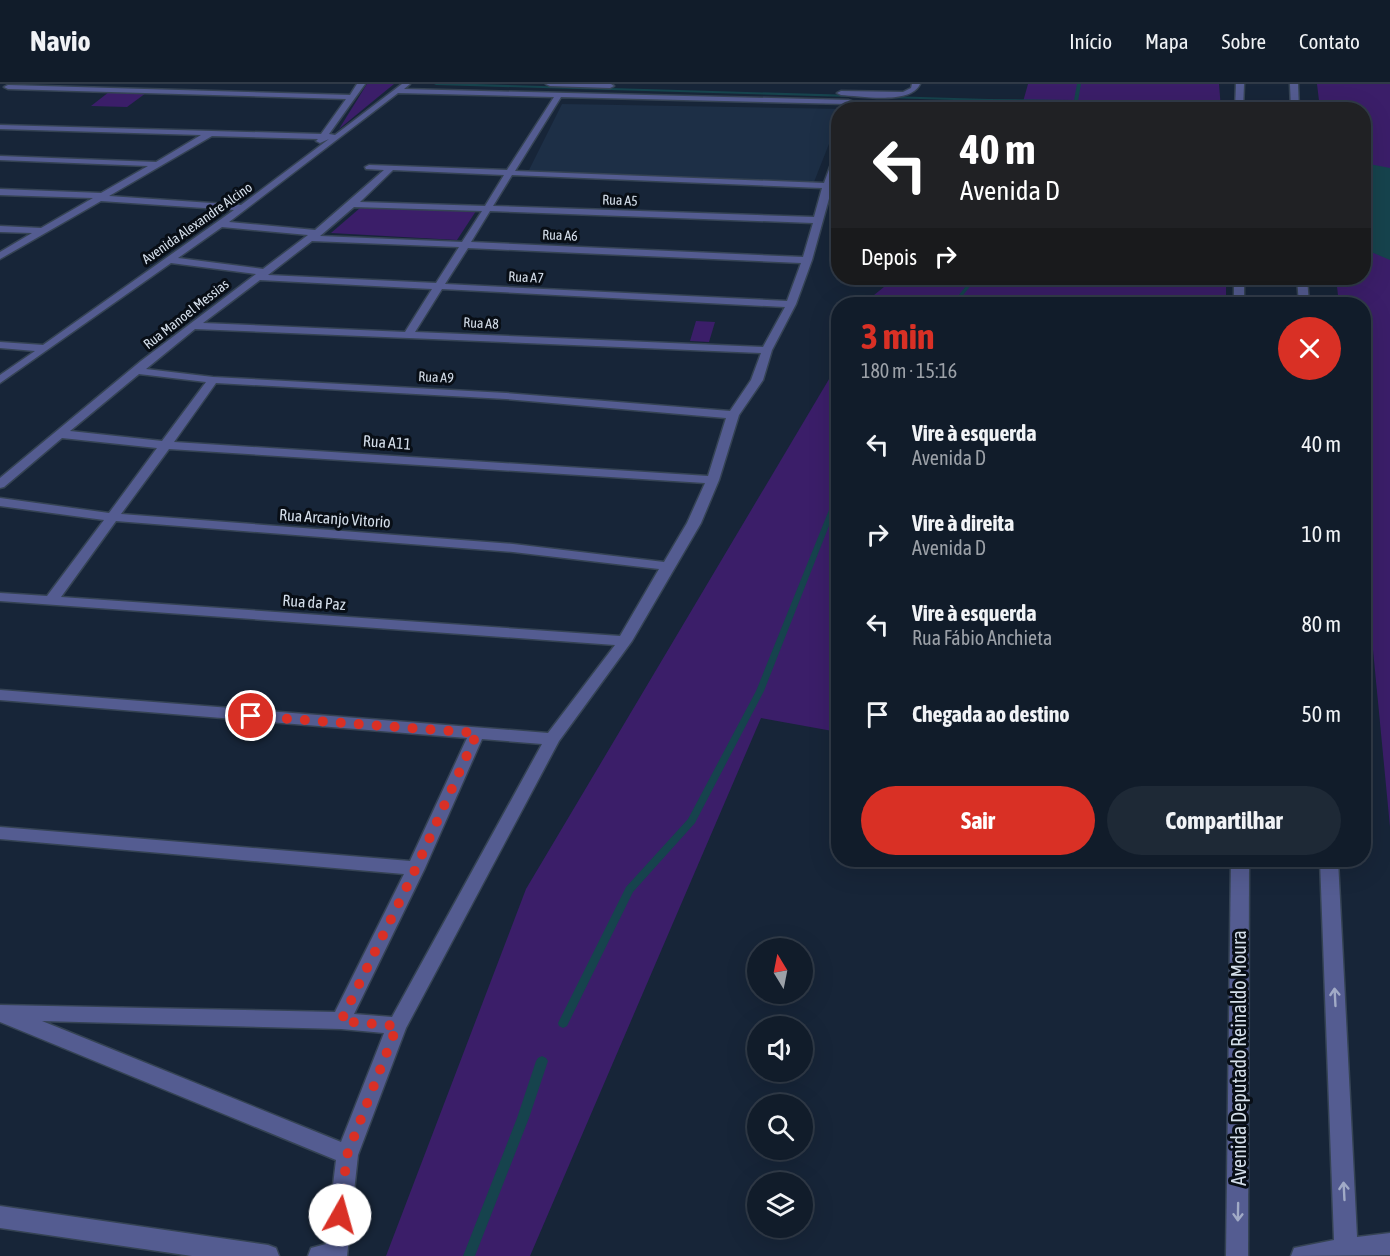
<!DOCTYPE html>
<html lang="pt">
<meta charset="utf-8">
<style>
:root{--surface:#111c2a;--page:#1e2936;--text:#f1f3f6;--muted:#9ca1a8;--line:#303a47;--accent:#d93025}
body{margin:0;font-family:"Asap Condensed",sans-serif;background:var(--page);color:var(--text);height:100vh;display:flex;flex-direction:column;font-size:22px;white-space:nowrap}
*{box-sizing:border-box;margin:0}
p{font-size:20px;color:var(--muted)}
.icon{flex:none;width:33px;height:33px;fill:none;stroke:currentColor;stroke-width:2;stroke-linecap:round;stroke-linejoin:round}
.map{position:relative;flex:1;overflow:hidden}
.sheet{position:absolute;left:831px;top:213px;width:540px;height:570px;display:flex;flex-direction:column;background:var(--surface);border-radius:24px;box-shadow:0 6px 24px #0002,0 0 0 2px var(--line)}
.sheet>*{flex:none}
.hud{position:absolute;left:831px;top:18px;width:540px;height:183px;border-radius:24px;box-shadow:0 6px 24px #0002,0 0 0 2px var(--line);background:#202124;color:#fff;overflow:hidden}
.needle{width:39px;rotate:350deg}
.tools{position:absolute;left:747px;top:854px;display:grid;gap:12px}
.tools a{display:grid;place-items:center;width:66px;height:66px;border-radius:50%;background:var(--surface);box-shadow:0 6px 24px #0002,0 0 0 2px var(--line);font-size:30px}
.pin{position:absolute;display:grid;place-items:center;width:51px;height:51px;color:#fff;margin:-26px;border:3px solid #fff;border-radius:50%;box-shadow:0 2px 6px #0007}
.me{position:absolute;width:66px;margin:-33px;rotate:7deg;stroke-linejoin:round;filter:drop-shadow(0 0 4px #0008)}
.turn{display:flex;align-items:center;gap:21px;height:126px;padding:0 30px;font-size:27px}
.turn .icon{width:78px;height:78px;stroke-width:2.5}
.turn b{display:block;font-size:42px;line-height:51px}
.then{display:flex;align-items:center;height:57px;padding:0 30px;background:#0003;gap:12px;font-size:22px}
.round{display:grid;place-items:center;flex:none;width:63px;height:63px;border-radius:32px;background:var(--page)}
.headline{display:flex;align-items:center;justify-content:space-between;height:102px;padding:0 30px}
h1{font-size:36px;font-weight:700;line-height:45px;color:var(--accent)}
.primary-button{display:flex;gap:12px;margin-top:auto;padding:12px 30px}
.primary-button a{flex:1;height:69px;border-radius:36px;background:var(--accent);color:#fff;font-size:24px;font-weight:700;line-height:69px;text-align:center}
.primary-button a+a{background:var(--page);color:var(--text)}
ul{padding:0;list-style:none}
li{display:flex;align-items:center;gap:18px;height:90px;padding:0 30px}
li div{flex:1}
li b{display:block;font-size:22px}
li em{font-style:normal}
header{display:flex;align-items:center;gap:36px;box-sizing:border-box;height:84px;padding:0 30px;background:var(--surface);border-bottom:2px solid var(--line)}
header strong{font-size:28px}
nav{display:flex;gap:33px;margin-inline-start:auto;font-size:21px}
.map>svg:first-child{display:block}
.built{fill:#1d2f46}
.green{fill:#3b1e69}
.water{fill:#16434d}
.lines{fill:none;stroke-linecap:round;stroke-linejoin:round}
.stream{fill:#16434d;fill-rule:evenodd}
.minor-casing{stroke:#354354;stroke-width:3}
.minor{fill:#545c91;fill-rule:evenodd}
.oneway{stroke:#a1aac6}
.route{stroke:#d93025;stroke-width:10;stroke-dasharray:0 18}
.labels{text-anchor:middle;stroke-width:6;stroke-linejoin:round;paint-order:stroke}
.far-street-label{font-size:14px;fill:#d4deea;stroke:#080e16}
.street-label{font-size:16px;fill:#d4deea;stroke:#080e16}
.near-street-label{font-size:20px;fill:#d4deea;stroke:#080e16}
</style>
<header>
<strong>Navio</strong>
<nav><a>Início</a><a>Mapa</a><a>Sobre</a><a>Contato</a></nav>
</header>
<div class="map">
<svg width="1390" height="1172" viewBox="0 0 1390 1172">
<rect width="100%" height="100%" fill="#172538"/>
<!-- built -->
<path class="built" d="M562 20 843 25 838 26V37L814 98 528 88Z"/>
<!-- green -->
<g class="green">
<path d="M367 0H394L339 45Z"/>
<path d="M1028 0H1219L1221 25H1021Z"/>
<path d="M1317 0H1390V743L1364 472V220H1339L1336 194H1364V26L1320 25Z"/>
<path d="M109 8 146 9 127 23 91 22Z"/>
<path d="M360 124 476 127 457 156 331 149Z"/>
<path d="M895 194H1226V220H863Z"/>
<path d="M696 237 715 238 709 258 690 257Z"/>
<path d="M838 280V648L761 634 530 1172H386L526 805Z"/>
</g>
<!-- water -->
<path class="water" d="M1364 79 1390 84V176L1364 165Z"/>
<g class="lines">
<!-- stream -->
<g class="stream">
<path d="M434 0H476L989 15 1074 16 1077 0H1081L1078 17 1074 26H1070L1073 18 989 17 436 1Z"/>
<path d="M972 194H977L956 220H952Z"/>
<path d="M838 409V419L764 607 695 739 633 808 567 942 563 944 559 942 558 939 626 803 688 735 756 607 835 411Z"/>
<path d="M542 972 546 974 548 977 529 1034 475 1172H463L517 1034 536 977 538 974Z"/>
</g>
<defs>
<g id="minor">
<path d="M357 0H365L329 50 335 51 402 0H410L404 5 848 16 863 21 861 26H853L855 22 848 20 561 13 515 87 824 99 834 72 838 70V82L812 176 796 220 772 266 763 296 739 331 719 396 701 439 632 557 559 657 406 944 358 1071 347 1172H308L311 1164 326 1160 336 1076 0 938V921L335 928 404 790 0 755V743L410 777 467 654 0 616V606L548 649 615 561 0 517V509L47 512 104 436 0 422V414L109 429 157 364 62 354 4 403 0 404V394L141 277 256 190 171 179 0 299V291L35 267 0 264V258L43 261 234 126 101 117 0 175V168L32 149 0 148V142L41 144 93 114 0 111V105L101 109 148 82 0 76V72L156 78 201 51 0 45V41L321 50 346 15 8 5 4 3 8 1 350 11ZM398 9 554 13 507 86 369 81 365 83 366 85 384 86 315 146 229 138ZM212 52 318 55 316 57 320 59 329 55 241 121 109 112ZM393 86 504 91 485 122 360 118ZM512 91 822 104 814 133 493 122ZM354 123 482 127 462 158 320 152ZM490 127 813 139 803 173 471 158ZM222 143 308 151 263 185 178 174ZM312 157 459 163 436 199 268 191ZM468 164 801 179 787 217 445 200ZM260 196 432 205 405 248 203 239ZM442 205 785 223 763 263 415 248ZM195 245 761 269 751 296 730 327 506 309 213 293 146 285ZM139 290 206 298 162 357 70 347ZM216 299 506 315 726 334 708 392 174 358ZM169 365 705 399 687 439 664 478 513 460 121 430ZM116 437 513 468 659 485 620 552 61 513ZM482 655 542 660 392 933 354 930 425 784ZM42 937 341 945 384 949 341 1058Z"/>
<path d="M546 0H611L614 2 610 4 550 2Z"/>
<path d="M912 0H920C911 21 860 12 841 11L837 9 841 7 903 8 911 4Z"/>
<path d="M1236 0H1244L1243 26H1235Z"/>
<path d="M1290 0H1298L1299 26H1291Z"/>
<rect x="1234" y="194" width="10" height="26"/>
<path d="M1297 194H1307L1309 220H1299Z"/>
<path d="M1231 776H1249L1248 1172H1226Z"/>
<path d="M1320 776H1338L1357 1153 1390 1149V1171L1291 1172 1294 1164 1334 1156Z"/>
<path d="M0 1122 268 1161 276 1164 279 1172H192L0 1144Z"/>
</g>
</defs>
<!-- minor casing -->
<use href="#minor" class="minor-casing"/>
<!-- minor -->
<use href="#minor" class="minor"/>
</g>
<!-- one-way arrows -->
<defs><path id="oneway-shaft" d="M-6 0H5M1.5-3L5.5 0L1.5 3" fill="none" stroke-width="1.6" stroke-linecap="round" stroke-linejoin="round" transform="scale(1.5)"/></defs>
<g class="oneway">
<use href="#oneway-shaft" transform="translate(1335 913) rotate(-93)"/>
<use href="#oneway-shaft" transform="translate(1344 1107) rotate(-93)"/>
<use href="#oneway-shaft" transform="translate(1238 1128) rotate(91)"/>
</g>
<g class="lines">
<!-- route -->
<path class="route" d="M251 632 477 649 416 784 341 937 397 942 347 1071 340 1131"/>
</g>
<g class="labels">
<!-- far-street labels -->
<g class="far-street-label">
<text transform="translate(620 116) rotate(2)" y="5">Rua A5</text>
<text transform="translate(197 139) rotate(-35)" y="5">Avenida Alexandre Alcino</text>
<text transform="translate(560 151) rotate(2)" y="5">Rua A6</text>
<text transform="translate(526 193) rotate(3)" y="5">Rua A7</text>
<text transform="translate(186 230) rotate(-38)" y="5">Rua Manoel Messias</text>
<text transform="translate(481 239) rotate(3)" y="5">Rua A8</text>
<text transform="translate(436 293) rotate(3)" y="5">Rua A9</text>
</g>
<!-- street labels -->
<g class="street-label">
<text transform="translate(387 358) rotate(4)" y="6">Rua A11</text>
<text transform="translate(335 434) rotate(4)" y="6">Rua Arcanjo Vitorio</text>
<text transform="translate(314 518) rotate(4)" y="6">Rua da Paz</text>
</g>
<!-- near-street labels -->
<g class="near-street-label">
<text transform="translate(1239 974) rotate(-90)" y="7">Avenida Deputado Reinaldo Moura</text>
</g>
</g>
</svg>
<div class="tools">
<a><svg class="needle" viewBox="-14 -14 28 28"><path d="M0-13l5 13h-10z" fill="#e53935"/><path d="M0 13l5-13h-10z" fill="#9ca1a8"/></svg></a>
<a><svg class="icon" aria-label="sound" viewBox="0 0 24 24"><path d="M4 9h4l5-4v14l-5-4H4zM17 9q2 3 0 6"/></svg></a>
<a><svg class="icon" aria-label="search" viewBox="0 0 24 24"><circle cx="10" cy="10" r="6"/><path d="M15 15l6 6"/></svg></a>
<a><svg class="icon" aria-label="layers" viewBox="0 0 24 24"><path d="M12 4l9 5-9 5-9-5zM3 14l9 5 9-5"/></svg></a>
</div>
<div class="pin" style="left:251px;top:632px;background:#d93025"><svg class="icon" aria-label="arrive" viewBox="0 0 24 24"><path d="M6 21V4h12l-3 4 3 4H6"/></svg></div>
<svg class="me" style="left:340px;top:1131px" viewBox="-20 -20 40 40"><circle r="19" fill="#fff"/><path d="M0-13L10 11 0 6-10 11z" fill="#d93025"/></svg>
<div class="hud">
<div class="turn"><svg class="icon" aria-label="left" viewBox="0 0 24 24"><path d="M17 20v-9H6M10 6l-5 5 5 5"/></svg><div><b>40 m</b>Avenida D</div></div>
<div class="then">Depois<svg class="icon" aria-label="right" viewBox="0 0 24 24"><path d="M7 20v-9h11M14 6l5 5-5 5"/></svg></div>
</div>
<section class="sheet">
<div class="headline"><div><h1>3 min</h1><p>180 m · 15:16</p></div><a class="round" style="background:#d93025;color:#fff"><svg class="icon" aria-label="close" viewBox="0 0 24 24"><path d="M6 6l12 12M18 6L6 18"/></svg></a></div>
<ul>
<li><svg class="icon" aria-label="left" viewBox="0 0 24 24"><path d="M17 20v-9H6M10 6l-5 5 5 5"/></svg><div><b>Vire à esquerda</b><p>Avenida D</p></div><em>40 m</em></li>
<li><svg class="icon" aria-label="right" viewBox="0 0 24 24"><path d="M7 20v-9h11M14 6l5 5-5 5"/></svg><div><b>Vire à direita</b><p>Avenida D</p></div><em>10 m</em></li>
<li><svg class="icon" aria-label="left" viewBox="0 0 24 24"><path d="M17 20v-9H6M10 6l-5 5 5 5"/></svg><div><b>Vire à esquerda</b><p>Rua Fábio Anchieta</p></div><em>80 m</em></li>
<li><svg class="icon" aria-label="arrive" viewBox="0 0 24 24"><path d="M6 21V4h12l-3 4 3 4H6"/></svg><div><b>Chegada ao destino</b></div><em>50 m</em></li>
</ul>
<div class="primary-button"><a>Sair</a><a>Compartilhar</a></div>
</section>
</div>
